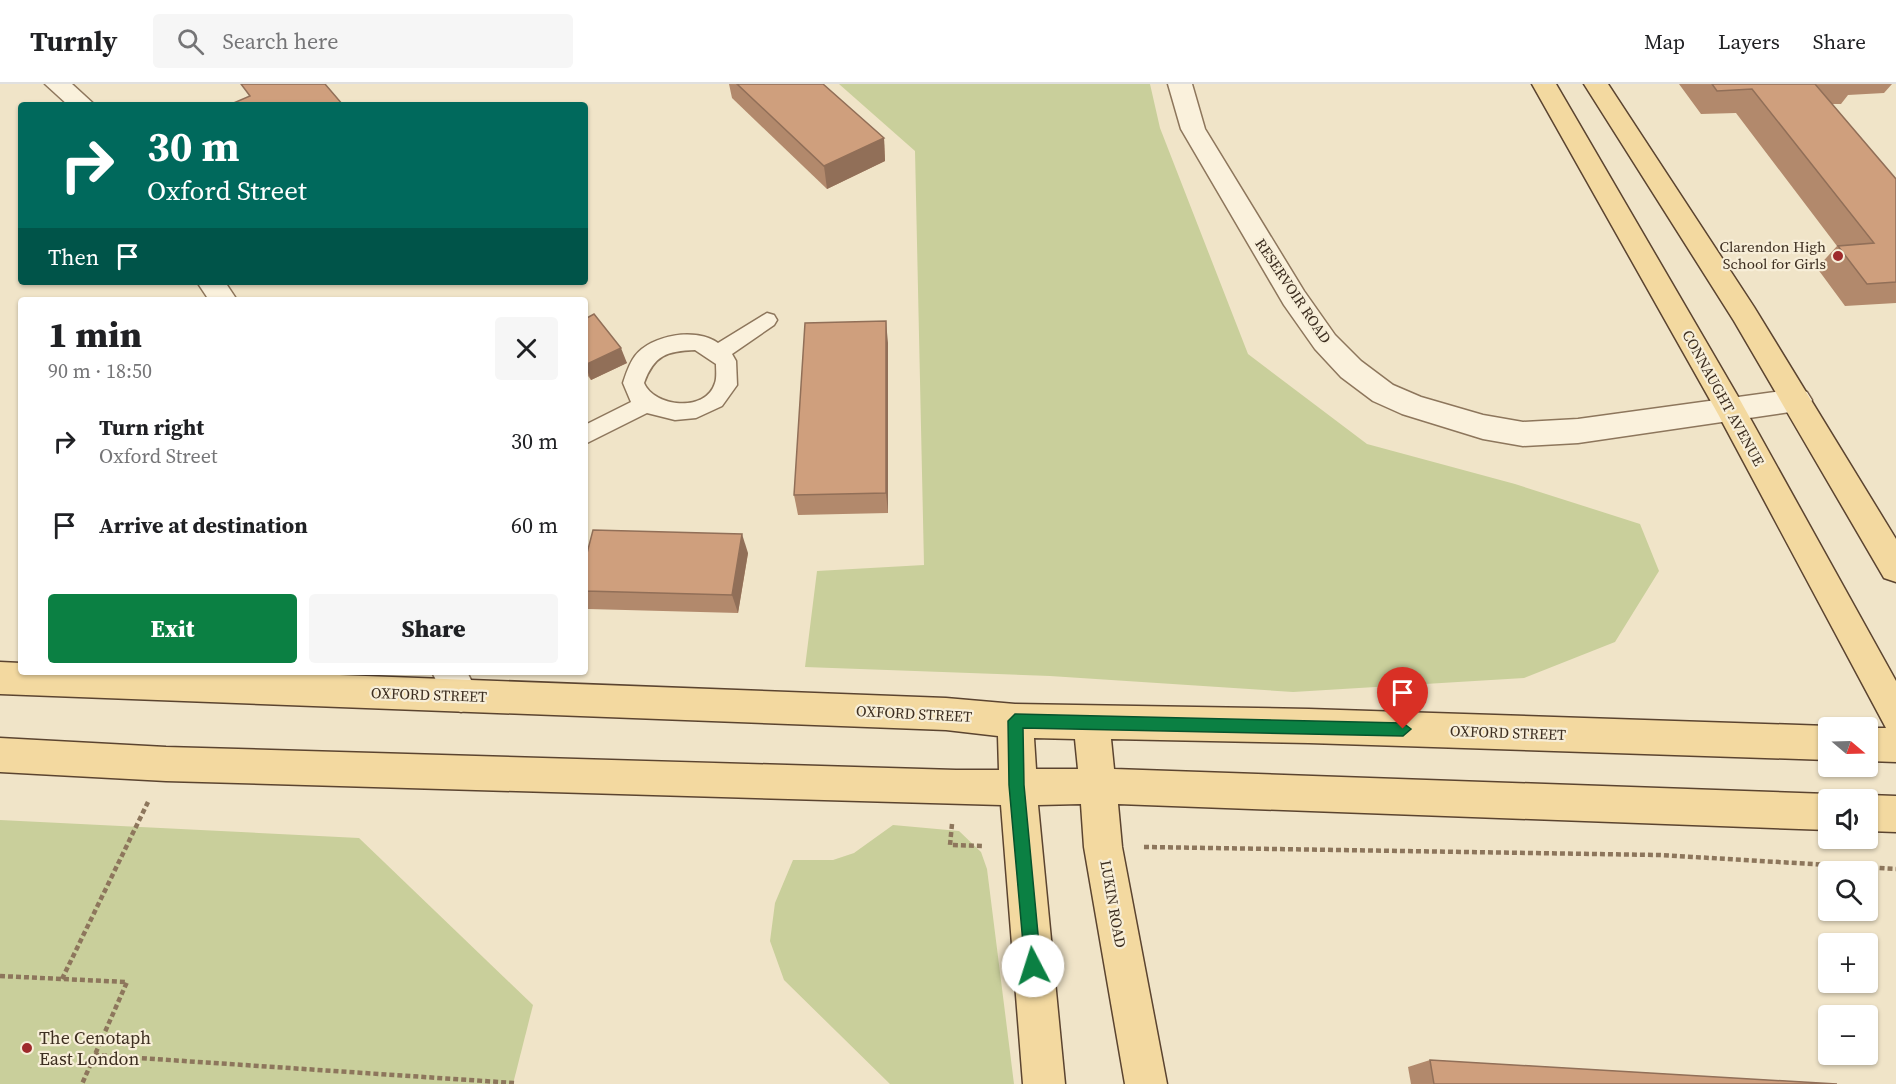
<!DOCTYPE html>
<meta charset="utf-8">
<style>
:root{--surface:#fff;--page:#f6f6f6;--text:#202124;--muted:#757577;--line:#e0e0e0;--accent:#0b8043}
body{margin:0;font-family:"Source Serif 4",serif;background:var(--page);color:var(--text);height:100vh;display:flex;flex-direction:column;font-size:22px;white-space:nowrap}
*{box-sizing:border-box;margin:0}
p{font-size:20px;color:var(--muted)}
.icon{flex:none;width:33px;height:33px;fill:none;stroke:currentColor;stroke-width:2;stroke-linecap:round;stroke-linejoin:round}
.map{position:relative;flex:1;overflow:hidden}
.drawer{position:absolute;left:18px;top:213px;width:570px;height:378px;display:flex;flex-direction:column;background:var(--surface);border-radius:6px;box-shadow:0 2px 4px #0004}
.drawer>*{flex:none}
.guide{position:absolute;left:18px;top:18px;width:570px;height:183px;border-radius:6px;box-shadow:0 2px 4px #0004;background:#00695c;color:#fff;overflow:hidden}
.needle{width:39px;rotate:109deg}
.buttons{position:absolute;left:1818px;top:633px;display:grid;gap:12px}
.buttons a{display:grid;place-items:center;width:60px;height:60px;border-radius:6px;background:var(--surface);box-shadow:0 2px 4px #0004;font-size:30px}
.pin{position:absolute;display:grid;place-items:center;width:51px;height:51px;color:#fff;margin:-62px -26px;border-radius:50% 50% 50% 0;rotate:-45deg;box-shadow:0 0 6px #0007}
.pin .icon{rotate:45deg}
.me{position:absolute;width:66px;margin:-33px;rotate:355deg;stroke-linejoin:round;filter:drop-shadow(0 0 4px #0008)}
.turn{display:flex;align-items:center;gap:21px;height:126px;padding:0 30px;font-size:27px}
.turn .icon{width:78px;height:78px;stroke-width:2.5}
.turn b{display:block;font-size:42px;line-height:51px}
.then{display:flex;align-items:center;height:57px;padding:0 30px;background:#0003;gap:12px;font-size:22px}
.round{display:grid;place-items:center;flex:none;width:63px;height:63px;border-radius:6px;background:var(--page)}
.headline{display:flex;align-items:center;justify-content:space-between;height:102px;padding:0 30px}
h1{font-size:36px;font-weight:800;line-height:45px}
.primary-button{display:flex;gap:12px;margin-top:auto;padding:12px 30px}
.primary-button a{flex:1;height:69px;border-radius:6px;background:var(--accent);color:#fff;font-size:24px;font-weight:800;line-height:69px;text-align:center}
.primary-button a+a{background:var(--page);color:var(--text)}
ul{padding:0;list-style:none}
li{display:flex;align-items:center;gap:18px;height:84px;padding:0 30px}
li div{flex:1}
li b{display:block;font-size:22px}
li em{font-style:normal}
header{display:flex;align-items:center;gap:36px;box-sizing:border-box;height:84px;padding:0 30px;background:var(--surface);border-bottom:2px solid var(--line)}
header strong{font-size:28px}
nav{display:flex;gap:33px;margin-inline-start:auto;font-size:21px}
.search{width:420px;height:54px;background:var(--page);display:flex;align-items:center;gap:15px;box-sizing:border-box;padding:0 21px;border-radius:6px;color:var(--muted);font-size:22px}
.map>svg:first-child{display:block}
.green{fill:#c9cf9b}
.lines{fill:none;stroke-linecap:round;stroke-linejoin:round}
.lane-casing{stroke:#8d765c;stroke-width:3}
.street-casing{stroke:#8d765c;stroke-width:3}
.primary-casing{stroke:#5b4430;stroke-width:3}
.path{stroke:#8d765c;stroke-width:4.5;stroke-dasharray:5 3;stroke-linecap:butt}
.lane{fill:#faf1dc;fill-rule:evenodd}
.street{fill:#faf1dc;fill-rule:evenodd}
.primary{fill:#f3d9a0;fill-rule:evenodd}
.wall{fill:#b2896c}
.shaded-wall{fill:#916f58}
.building{fill:#cf9f7d;stroke:#916f58;stroke-width:1.5}
.route{fill:#0b8043;stroke:#07532c;stroke-width:1.5}
.poi-dot{fill:#9e2a2b;stroke:#f7eed8;stroke-width:2}
.labels{text-anchor:middle;stroke-width:4.5;stroke-linejoin:round;paint-order:stroke}
.poi-label{font-size:15px;fill:#3d2e20;stroke:#f7eed8;text-anchor:end}
.street-label{font-size:15px;fill:#3d2e20;stroke:#f7eed8}
.near-poi-label{font-size:18px;fill:#3d2e20;stroke:#f7eed8;text-anchor:start}
</style>
<header>
<strong>Turnly</strong>
<div class="search"><svg class="icon" aria-label="search" viewBox="0 0 24 24"><circle cx="10" cy="10" r="6"/><path d="M15 15l6 6"/></svg>Search here</div>
<nav><a>Map</a><a>Layers</a><a>Share</a></nav>
</header>
<div class="map">
<svg width="1896" height="1000" viewBox="0 0 1896 1000">
<rect width="100%" height="100%" fill="#f0e4c8"/>
<!-- green -->
<g class="green">
<path d="M839 0H1150L1160 44 1248 270 1367 360 1515 400 1640 440 1659 487 1615 558 1524 594 1293 608 1050 592 805 583 817 487 924 481 915 67Z"/>
<path d="M0 736 359 754 533 921 513 1000H0Z"/>
<path d="M893 741 959 747 981 768 987 785 1014 1000H890L784 896 770 857 775 819 793 776H833L854 769Z"/>
</g>
<g class="lines">
<defs>
<path id="lane" d="M767 229 774 231 777 236 774 241 732 270 736 277 737 301 722 322 696 334 675 336 647 329 585 360V341L631 318 623 299C626 290 629 280 635 272 651 251 696 243 718 259ZM695 266 716 280C716 285 717 294 715 299 706 329 654 323 644 299 654 271 667 267 695 266Z"/>
<g id="street">
<path d="M45 0H72L95 21H68Z"/>
<path d="M1168 0H1192L1205 45 1304 207 1335 251 1361 277 1393 301 1421 313 1483 331 1523 338 1578 335 1797 305 1807 308 1812 316 1807 324 1797 327 1578 359 1523 362 1483 355 1402 330 1373 317 1341 293 1315 265 1284 221 1181 45Z"/>
<path d="M197 198H225L237 216H209Z"/>
<path d="M432 588H467L479 612 473 623 461 628 449 623Z"/>
</g>
<g id="primary">
<path d="M1532 0H1556L1740 316 1896 597V678L1868 677 1867 644H1886L1718 330Z"/>
<path d="M1584 0H1608L1754 223 1896 455V498L1884 494 1734 237Z"/>
<path d="M0 578 21 579V588H261L946 614 1015 620 1309 625 1828 642 1832 644H1828V676L1309 659 1111 655 1114 685 1828 710 1841 716H1828V746L1118 720 1122 763 1167 1000H1125L1084 763 1081 720 1038 721 1065 1000H1023L1001 721 166 697 0 688V654L166 663 956 686H999L998 652 946 646 0 610ZM1034 654 1075 655 1078 685H1036Z"/>
<path d="M1868 711 1896 712V748L1868 747V716H1856Z"/>
</g>
</defs>
<!-- lane casing -->
<use href="#lane" class="lane-casing"/>
<!-- street casing -->
<use href="#street" class="street-casing"/>
<!-- primary casing -->
<use href="#primary" class="primary-casing"/>
<!-- path -->
<g class="path">
<path d="M952 740 950 761 982 762"/>
<path d="M1144 763 1660 771 1896 785"/>
<path d="M0 892 127 898 82 1000"/>
<path d="M62 895 148 718"/>
<path d="M94 971 514 999"/>
</g>
<!-- lane -->
<use href="#lane" class="lane"/>
<!-- street -->
<use href="#street" class="street"/>
<!-- primary -->
<use href="#primary" class="primary"/>
</g>
<!-- wall -->
<g class="wall">
<path d="M729 0H823L884 54 885 77 827 105 732 14Z"/>
<path d="M1679 0H1892L1884 9 1848 11 1841 20H1832L1896 95V219L1845 222 1817 184 1837 162 1736 29 1701 30Z"/>
<path d="M585 235 627 279 591 296 585 288Z"/>
<path d="M888 259V429L798 431 794 411Z"/>
<path d="M748 469 738 529 588 525 585 520V477Z"/>
<path d="M1430 976 1837 1000H1411L1408 983Z"/>
</g>
<!-- shaded-wall -->
<g class="shaded-wall">
<path d="M884 54 885 77 827 105 824 82Z"/>
<path d="M886 237 888 259V429L886 409Z"/>
<path d="M621 264 627 279 591 296 585 281Z"/>
<path d="M742 450 748 469 738 529 732 511Z"/>
</g>
<!-- building -->
<g class="building">
<path d="M241 0H325L343 21H229L250 12Z"/>
<path d="M737 0H823L884 54 824 82Z"/>
<path d="M1712 0H1815L1896 95V198L1867 200 1838 162 1874 159 1752 5 1717 7Z"/>
<path d="M594 230 621 264 585 281V235Z"/>
<path d="M886 237V409L794 411 805 239Z"/>
<path d="M593 446 742 450 732 511 585 507V477Z"/>
<path d="M1430 976 1837 1000H1434Z"/>
</g>
<!-- route -->
<path class="route" d="M1015 630 1403 639 1411 645 1403 652 1023 644 1024 701 1041 882 1039 888 1033 890 1027 888 1025 882 1009 701 1008 637Z"/>
<!-- markers -->
<g class="poi-dot">
<circle cx="1838" cy="172" r="6"/>
<circle cx="27" cy="964" r="6"/>
</g>
<g class="labels">
<!-- poi labels -->
<g class="poi-label">
<text x="1826" y="168">Clarendon High<tspan x="1826" dy="17">School for Girls</tspan></text>
</g>
<!-- street labels -->
<g class="street-label">
<text transform="translate(1293 207) rotate(56)" y="5">RESERVOIR ROAD</text>
<text transform="translate(1723 314) rotate(61)" y="5">CONNAUGHT AVENUE</text>
<text transform="translate(429 611) rotate(2)" y="5">OXFORD STREET</text>
<text transform="translate(914 630) rotate(3)" y="5">OXFORD STREET</text>
<text transform="translate(1508 649) rotate(2)" y="5">OXFORD STREET</text>
<text transform="translate(1113 820) rotate(80)" y="5">LUKIN ROAD</text>
</g>
<!-- near-poi labels -->
<g class="near-poi-label">
<text x="39" y="960">The Cenotaph<tspan x="39" dy="21">East London</tspan></text>
</g>
</g>
</svg>
<div class="buttons">
<a><svg class="needle" viewBox="-14 -14 28 28"><path d="M0-13l5 13h-10z" fill="#e53935"/><path d="M0 13l5-13h-10z" fill="#757577"/></svg></a>
<a><svg class="icon" aria-label="sound" viewBox="0 0 24 24"><path d="M4 9h4l5-4v14l-5-4H4zM17 9q2 3 0 6"/></svg></a>
<a><svg class="icon" aria-label="search" viewBox="0 0 24 24"><circle cx="10" cy="10" r="6"/><path d="M15 15l6 6"/></svg></a>
<a>+</a>
<a>−</a>
</div>
<div class="pin" style="left:1403px;top:645px;background:#d93025"><svg class="icon" aria-label="arrive" viewBox="0 0 24 24"><path d="M6 21V4h12l-3 4 3 4H6"/></svg></div>
<svg class="me" style="left:1033px;top:882px" viewBox="-20 -20 40 40"><circle r="19" fill="#fff"/><path d="M0-13L10 11 0 6-10 11z" fill="#0b8043"/></svg>
<div class="guide">
<div class="turn"><svg class="icon" aria-label="right" viewBox="0 0 24 24"><path d="M7 20v-9h11M14 6l5 5-5 5"/></svg><div><b>30 m</b>Oxford Street</div></div>
<div class="then">Then<svg class="icon" aria-label="arrive" viewBox="0 0 24 24"><path d="M6 21V4h12l-3 4 3 4H6"/></svg></div>
</div>
<section class="drawer">
<div class="headline"><div><h1>1 min</h1><p>90 m · 18:50</p></div><a class="round"><svg class="icon" aria-label="close" viewBox="0 0 24 24"><path d="M6 6l12 12M18 6L6 18"/></svg></a></div>
<ul>
<li><svg class="icon" aria-label="right" viewBox="0 0 24 24"><path d="M7 20v-9h11M14 6l5 5-5 5"/></svg><div><b>Turn right</b><p>Oxford Street</p></div><em>30 m</em></li>
<li><svg class="icon" aria-label="arrive" viewBox="0 0 24 24"><path d="M6 21V4h12l-3 4 3 4H6"/></svg><div><b>Arrive at destination</b></div><em>60 m</em></li>
</ul>
<div class="primary-button"><a>Exit</a><a>Share</a></div>
</section>
</div>
